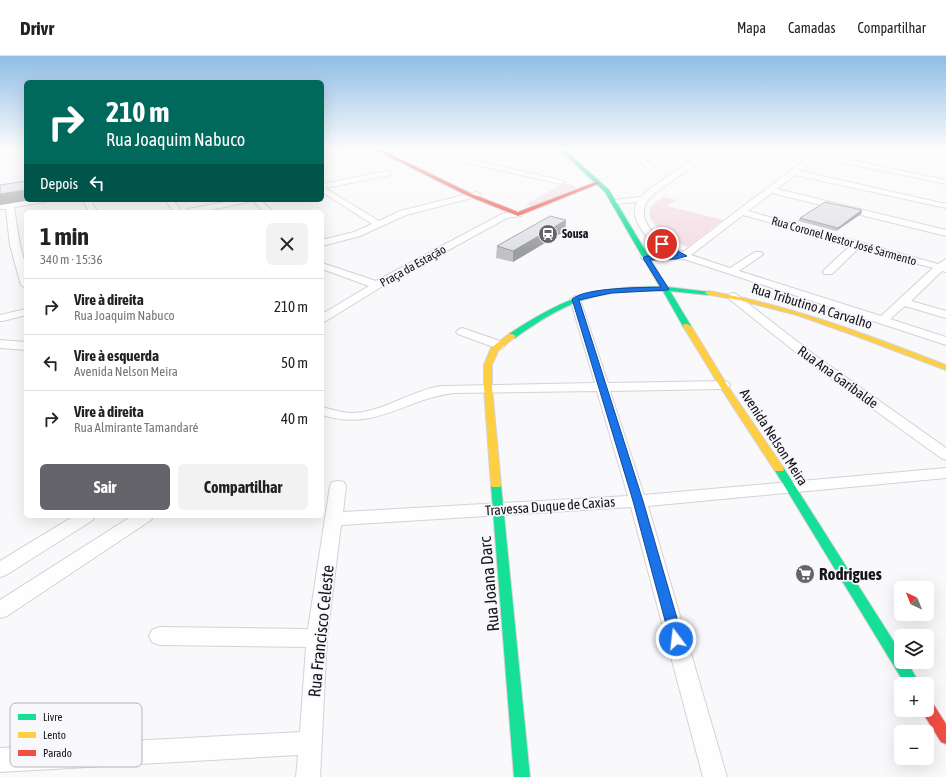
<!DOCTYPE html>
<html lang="pt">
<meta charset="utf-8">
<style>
:root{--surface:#fff;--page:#f2f2f2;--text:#222;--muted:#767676;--line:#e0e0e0;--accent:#65646a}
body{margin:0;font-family:"Asap Condensed",sans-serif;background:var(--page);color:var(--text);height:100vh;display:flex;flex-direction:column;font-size:15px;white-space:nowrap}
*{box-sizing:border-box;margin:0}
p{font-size:13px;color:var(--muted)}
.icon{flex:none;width:22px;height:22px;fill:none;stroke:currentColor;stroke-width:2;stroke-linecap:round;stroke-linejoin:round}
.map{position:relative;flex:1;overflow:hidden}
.drawer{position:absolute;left:24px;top:154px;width:300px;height:308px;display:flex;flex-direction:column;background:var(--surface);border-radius:6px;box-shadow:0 4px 16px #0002}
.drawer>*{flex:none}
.top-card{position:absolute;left:24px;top:24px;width:300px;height:122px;border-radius:6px;box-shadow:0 4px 16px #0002;background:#00695c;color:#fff;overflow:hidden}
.needle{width:26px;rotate:317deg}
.fabs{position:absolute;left:894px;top:525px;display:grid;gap:8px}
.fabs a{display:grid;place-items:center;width:40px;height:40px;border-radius:6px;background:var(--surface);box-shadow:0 4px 16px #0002;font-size:20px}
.pin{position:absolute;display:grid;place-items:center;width:34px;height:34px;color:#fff;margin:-17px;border:2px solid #fff;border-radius:50%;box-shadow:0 1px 4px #0007}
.me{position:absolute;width:44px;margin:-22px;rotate:345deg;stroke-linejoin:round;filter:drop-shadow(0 0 3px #0008)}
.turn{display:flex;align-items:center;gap:14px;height:84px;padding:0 16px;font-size:18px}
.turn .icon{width:52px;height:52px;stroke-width:2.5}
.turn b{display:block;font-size:28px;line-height:34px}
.then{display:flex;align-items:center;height:38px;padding:0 16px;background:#0003;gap:8px;font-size:15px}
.round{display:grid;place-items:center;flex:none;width:42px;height:42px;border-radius:6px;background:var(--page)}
.headline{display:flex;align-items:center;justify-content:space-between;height:68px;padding:0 16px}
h1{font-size:24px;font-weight:700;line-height:30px}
.cta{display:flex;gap:8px;margin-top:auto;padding:8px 16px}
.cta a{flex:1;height:46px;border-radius:6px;background:var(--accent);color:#fff;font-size:16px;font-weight:700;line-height:46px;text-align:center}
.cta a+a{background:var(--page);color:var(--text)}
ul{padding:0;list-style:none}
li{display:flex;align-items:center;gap:12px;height:56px;padding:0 16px;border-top:1px solid var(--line)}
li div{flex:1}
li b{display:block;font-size:15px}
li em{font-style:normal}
header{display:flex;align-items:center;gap:24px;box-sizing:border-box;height:56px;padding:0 20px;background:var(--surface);border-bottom:1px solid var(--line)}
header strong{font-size:19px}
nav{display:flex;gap:22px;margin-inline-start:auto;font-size:14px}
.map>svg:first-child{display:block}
.green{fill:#f3dde2}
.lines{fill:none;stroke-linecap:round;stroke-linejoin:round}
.street-casing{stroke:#d4d2d7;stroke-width:2}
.fast-casing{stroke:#d4d2d7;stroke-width:2}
.slow-casing{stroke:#d4d2d7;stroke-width:2}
.jam-casing{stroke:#d4d2d7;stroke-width:2}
.street{fill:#fefefe;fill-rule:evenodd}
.fast{fill:#16e098;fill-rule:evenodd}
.slow{fill:#ffcf43;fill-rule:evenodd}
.jam{fill:#f24e42;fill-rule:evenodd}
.wall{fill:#c1c2c7}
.shaded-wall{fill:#9d9ea2}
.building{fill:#e0e1e7;stroke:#9d9ea2}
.route{fill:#1a73e8;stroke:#114b97}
.labels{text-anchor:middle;stroke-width:3.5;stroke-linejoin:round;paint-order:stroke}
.far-poi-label{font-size:12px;font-weight:bold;fill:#16141c;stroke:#f8f7fb;text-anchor:start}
.far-street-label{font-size:12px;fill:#16141c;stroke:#f8f7fb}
.street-label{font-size:14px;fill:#16141c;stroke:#f8f7fb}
.near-poi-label{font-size:17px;font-weight:bold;fill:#16141c;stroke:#f8f7fb;text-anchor:start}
.near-street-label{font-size:17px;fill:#16141c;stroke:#f8f7fb}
.key{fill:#f8f7fb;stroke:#b4b3b8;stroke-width:1}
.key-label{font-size:11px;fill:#16141c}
</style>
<header>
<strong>Drivr</strong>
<nav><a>Mapa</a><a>Camadas</a><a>Compartilhar</a></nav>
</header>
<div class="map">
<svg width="946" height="721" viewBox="0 0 946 721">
<rect width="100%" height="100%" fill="#f9f8fa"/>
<!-- green -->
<g class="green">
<path d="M563 128H572L577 132 532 150 526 148Z"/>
<path d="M664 141 677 144 667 150 723 164 687 191C676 186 644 168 650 153 652 148 659 144 664 141Z"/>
</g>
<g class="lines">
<defs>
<g id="street">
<path d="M334 93H350L347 95 322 99V95Z"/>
<path d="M433 93H440L442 97 450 99 561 124 565 126 561 128 446 102 438 99Z"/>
<path d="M492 93H499L507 102 502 103Z"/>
<path d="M622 93H629L654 110 650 112H647Z"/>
<path d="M709 93H716L655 137C626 160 660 187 683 196L811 99 787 93H800L815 96 819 93H826L821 98 946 124V128L817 101 800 115 946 148V152L795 119 777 133 946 174V180L772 137 748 155 938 208 946 203V216L942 215 911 245 946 255V262L905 250 890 263 946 281V289L684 203 643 204 641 202 646 199 672 198C655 191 627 167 637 146L614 148 610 146 614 144 641 141 649 133ZM743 159 851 189 824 214 823 216 824 218H832L859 192 933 212 881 260 739 215 761 200 763 198 761 196H755L730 212 691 199Z"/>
<path d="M912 93H923L946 99V103Z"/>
<path d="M387 115H390V119L325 132 379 165 400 155 476 136 480 138 479 140 406 159 360 180 322 190V184L354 176 372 168 322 136V128Z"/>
<path d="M30 144H49L45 146 14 151 20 189 26 211V232L21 229 10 189 6 153H0V149Z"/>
<path d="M83 144H91L97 156H89Z"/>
<path d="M165 144H173L182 156H174Z"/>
<path d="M236 144H261L273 156H264L252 144 248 146 201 156H184L188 153Z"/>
<path d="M518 155 522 158 521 160 507 162 381 231 326 265 322 266V258L369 230 322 213V207L376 225 502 158Z"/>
<path d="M732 237 736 238 816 300 946 392V404L941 402 808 306 728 242 727 240Z"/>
<path d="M575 240 580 243 608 327 723 325 728 326 730 329 728 332 723 333 610 335 644 439 946 412V422L648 450 727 721H703L631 451 341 469 327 582 320 721H296L298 699 0 716V692L300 676 306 591 159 589 152 586 149 580 152 574 159 571 308 573 330 430 332 426 338 425 344 426 346 430 343 456 628 440 597 335 454 337C404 343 376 376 322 359V351C331 353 340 356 349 357 382 358 410 334 442 330L595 327 570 243Z"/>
<path d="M26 253V259L3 265H0V259Z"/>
<path d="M462 272 503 286 505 289 503 292 499 293 458 278 456 276 458 274Z"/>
<path d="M0 284 26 286V294L0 292Z"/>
<path d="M74 460H95L93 464 6 519 0 521V505Z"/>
<path d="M132 460H153L151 464 7 560 0 562V544Z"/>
</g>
<g id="fast">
<path d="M559 93H564L609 134 667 231 710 236 711 237 708 239 670 235 691 270 690 272H684L663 235C598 232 567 245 515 282H509V278C562 243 596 229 660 231L605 136Z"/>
<path d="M779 410 783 411 901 597V606H907L920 628H905L774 413 775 411Z"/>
<path d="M496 426 500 427 501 429 530 721H514L491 429 492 427Z"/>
</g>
<g id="slow">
<path d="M708 235C791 249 868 279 946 309V314L856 280 797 259 739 244 706 238 705 237Z"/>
<path d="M684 268H687L691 270 727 329 783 411 784 413 783 415H775L719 329 683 270Z"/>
<path d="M509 278H512L516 280 498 295 492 309V332L501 429 500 431H492L491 429 484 332V309L491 292Z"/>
</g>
<g id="jam">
<path d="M374 93H379L472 138 518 156 596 126 600 127 518 160 468 140Z"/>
<path d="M927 644 932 646 946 668V688L941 686 921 654H927Z"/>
</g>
</defs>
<!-- street casing -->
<use href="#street" class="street-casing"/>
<!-- fast casing -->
<use href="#fast" class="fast-casing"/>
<!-- slow casing -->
<use href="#slow" class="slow-casing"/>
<!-- jam casing -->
<use href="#jam" class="jam-casing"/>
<!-- street -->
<use href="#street" class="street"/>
<!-- fast -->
<use href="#fast" class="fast"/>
<!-- slow -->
<use href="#slow" class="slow"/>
<!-- jam -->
<use href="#jam" class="jam"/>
</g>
<!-- wall -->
<g class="wall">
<path d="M862 154 861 158 836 175 798 165 800 162Z"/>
<path d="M566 164 565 175 513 206 496 202 497 190Z"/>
</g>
<!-- shaded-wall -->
<g class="shaded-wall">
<path d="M26 134V144H31L0 149V138Z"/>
<path d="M862 154 861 158 836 175 838 172Z"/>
<path d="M566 164 565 175 513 206V195Z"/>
</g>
<!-- building -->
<g class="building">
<path d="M26 125V134L0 138V129Z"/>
<path d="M825 146 862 154 838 172 800 162Z"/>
<path d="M550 160 566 164 513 195 497 190Z"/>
</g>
<!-- sky -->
<linearGradient id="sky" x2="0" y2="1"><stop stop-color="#8fbde5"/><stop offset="0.48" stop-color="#fcfcfd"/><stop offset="1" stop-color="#fcfcfd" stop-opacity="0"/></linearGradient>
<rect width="946" height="194" fill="url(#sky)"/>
<!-- route -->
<path class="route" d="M660 187H664L687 200 676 203 650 204 669 233 668 234 611 237 579 244 643 445 683 583 681 587 676 589 672 587 670 583 633 445 572 243C587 231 640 232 661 231L643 202 646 200 678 199 660 189Z"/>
<!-- icons -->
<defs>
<symbol id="station-disc" viewBox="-11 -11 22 22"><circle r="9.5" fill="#65646a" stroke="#f8f7fb"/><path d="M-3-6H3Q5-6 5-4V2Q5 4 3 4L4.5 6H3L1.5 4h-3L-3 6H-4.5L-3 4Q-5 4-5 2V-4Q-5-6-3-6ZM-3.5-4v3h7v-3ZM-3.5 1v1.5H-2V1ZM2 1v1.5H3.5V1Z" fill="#fff"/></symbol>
<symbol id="supermarket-disc" viewBox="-11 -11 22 22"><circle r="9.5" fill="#65646a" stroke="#f8f7fb"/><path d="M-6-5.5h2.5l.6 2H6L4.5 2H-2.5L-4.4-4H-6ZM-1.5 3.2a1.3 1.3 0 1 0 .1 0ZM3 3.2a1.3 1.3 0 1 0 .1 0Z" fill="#fff"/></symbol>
</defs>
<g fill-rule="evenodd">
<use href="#station-disc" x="537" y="167" width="22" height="22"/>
<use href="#supermarket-disc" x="794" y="507" width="22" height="22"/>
</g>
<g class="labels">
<!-- far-poi labels -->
<g class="far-poi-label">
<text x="562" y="182">Sousa</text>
</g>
<!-- far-street labels -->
<g class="far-street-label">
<text transform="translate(844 185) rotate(16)" y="4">Rua Coronel Nestor José Sarmento</text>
<text transform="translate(413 210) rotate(-29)" y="4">Praça da Estação</text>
</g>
<!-- street labels -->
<g class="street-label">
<text transform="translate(812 250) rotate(17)" y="5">Rua Tributino A Carvalho</text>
<text transform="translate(838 321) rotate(36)" y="5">Rua Ana Garibalde</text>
<text transform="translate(774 381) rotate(57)" y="5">Avenida Nelson Meira</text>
<text transform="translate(550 450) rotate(-4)" y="5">Travessa Duque de Caxias</text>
</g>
<!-- near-poi labels -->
<g class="near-poi-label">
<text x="819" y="524">Rodrigues</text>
</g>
<!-- near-street labels -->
<g class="near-street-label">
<text transform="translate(489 528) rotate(-95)" y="6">Rua Joana Darc</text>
<text transform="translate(321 575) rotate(-84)" y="6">Rua Francisco Celeste</text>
</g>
</g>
<!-- legend -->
<rect x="10" y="647" width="132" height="64" rx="6" class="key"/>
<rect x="18" y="658" width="18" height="6" fill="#16e098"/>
<rect x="18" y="676" width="18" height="6" fill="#ffcf43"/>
<rect x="18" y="694" width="18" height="6" fill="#f24e42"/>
<g class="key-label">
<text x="43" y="665">Livre</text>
<text x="43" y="683">Lento</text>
<text x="43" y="701">Parado</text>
</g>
</svg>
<div class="fabs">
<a><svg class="needle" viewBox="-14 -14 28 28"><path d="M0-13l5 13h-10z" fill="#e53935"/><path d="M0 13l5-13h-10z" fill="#767676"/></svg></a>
<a><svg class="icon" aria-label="layers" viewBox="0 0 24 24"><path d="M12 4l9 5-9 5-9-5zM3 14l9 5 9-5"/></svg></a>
<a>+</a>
<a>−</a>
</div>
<div class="pin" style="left:662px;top:188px;background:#d93025"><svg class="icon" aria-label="arrive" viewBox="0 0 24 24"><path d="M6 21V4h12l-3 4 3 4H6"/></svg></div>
<svg class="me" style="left:676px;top:583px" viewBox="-20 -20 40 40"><circle r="17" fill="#1a73e8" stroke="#fff" stroke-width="3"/><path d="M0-11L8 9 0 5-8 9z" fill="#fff"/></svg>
<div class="top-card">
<div class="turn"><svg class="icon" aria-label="right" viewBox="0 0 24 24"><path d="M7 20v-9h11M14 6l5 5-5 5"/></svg><div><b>210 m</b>Rua Joaquim Nabuco</div></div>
<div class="then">Depois<svg class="icon" aria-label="left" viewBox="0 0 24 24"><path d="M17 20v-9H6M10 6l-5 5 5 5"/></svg></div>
</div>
<section class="drawer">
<div class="headline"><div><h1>1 min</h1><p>340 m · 15:36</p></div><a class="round"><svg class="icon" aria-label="close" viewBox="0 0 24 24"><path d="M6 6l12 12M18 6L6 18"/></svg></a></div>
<ul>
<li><svg class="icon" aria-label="right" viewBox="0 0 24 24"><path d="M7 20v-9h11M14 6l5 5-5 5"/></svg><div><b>Vire à direita</b><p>Rua Joaquim Nabuco</p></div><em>210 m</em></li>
<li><svg class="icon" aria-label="left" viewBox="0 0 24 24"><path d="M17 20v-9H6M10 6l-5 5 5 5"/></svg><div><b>Vire à esquerda</b><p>Avenida Nelson Meira</p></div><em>50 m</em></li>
<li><svg class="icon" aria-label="right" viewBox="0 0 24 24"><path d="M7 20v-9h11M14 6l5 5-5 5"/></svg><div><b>Vire à direita</b><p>Rua Almirante Tamandaré</p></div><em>40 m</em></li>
</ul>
<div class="cta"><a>Sair</a><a>Compartilhar</a></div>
</section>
</div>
